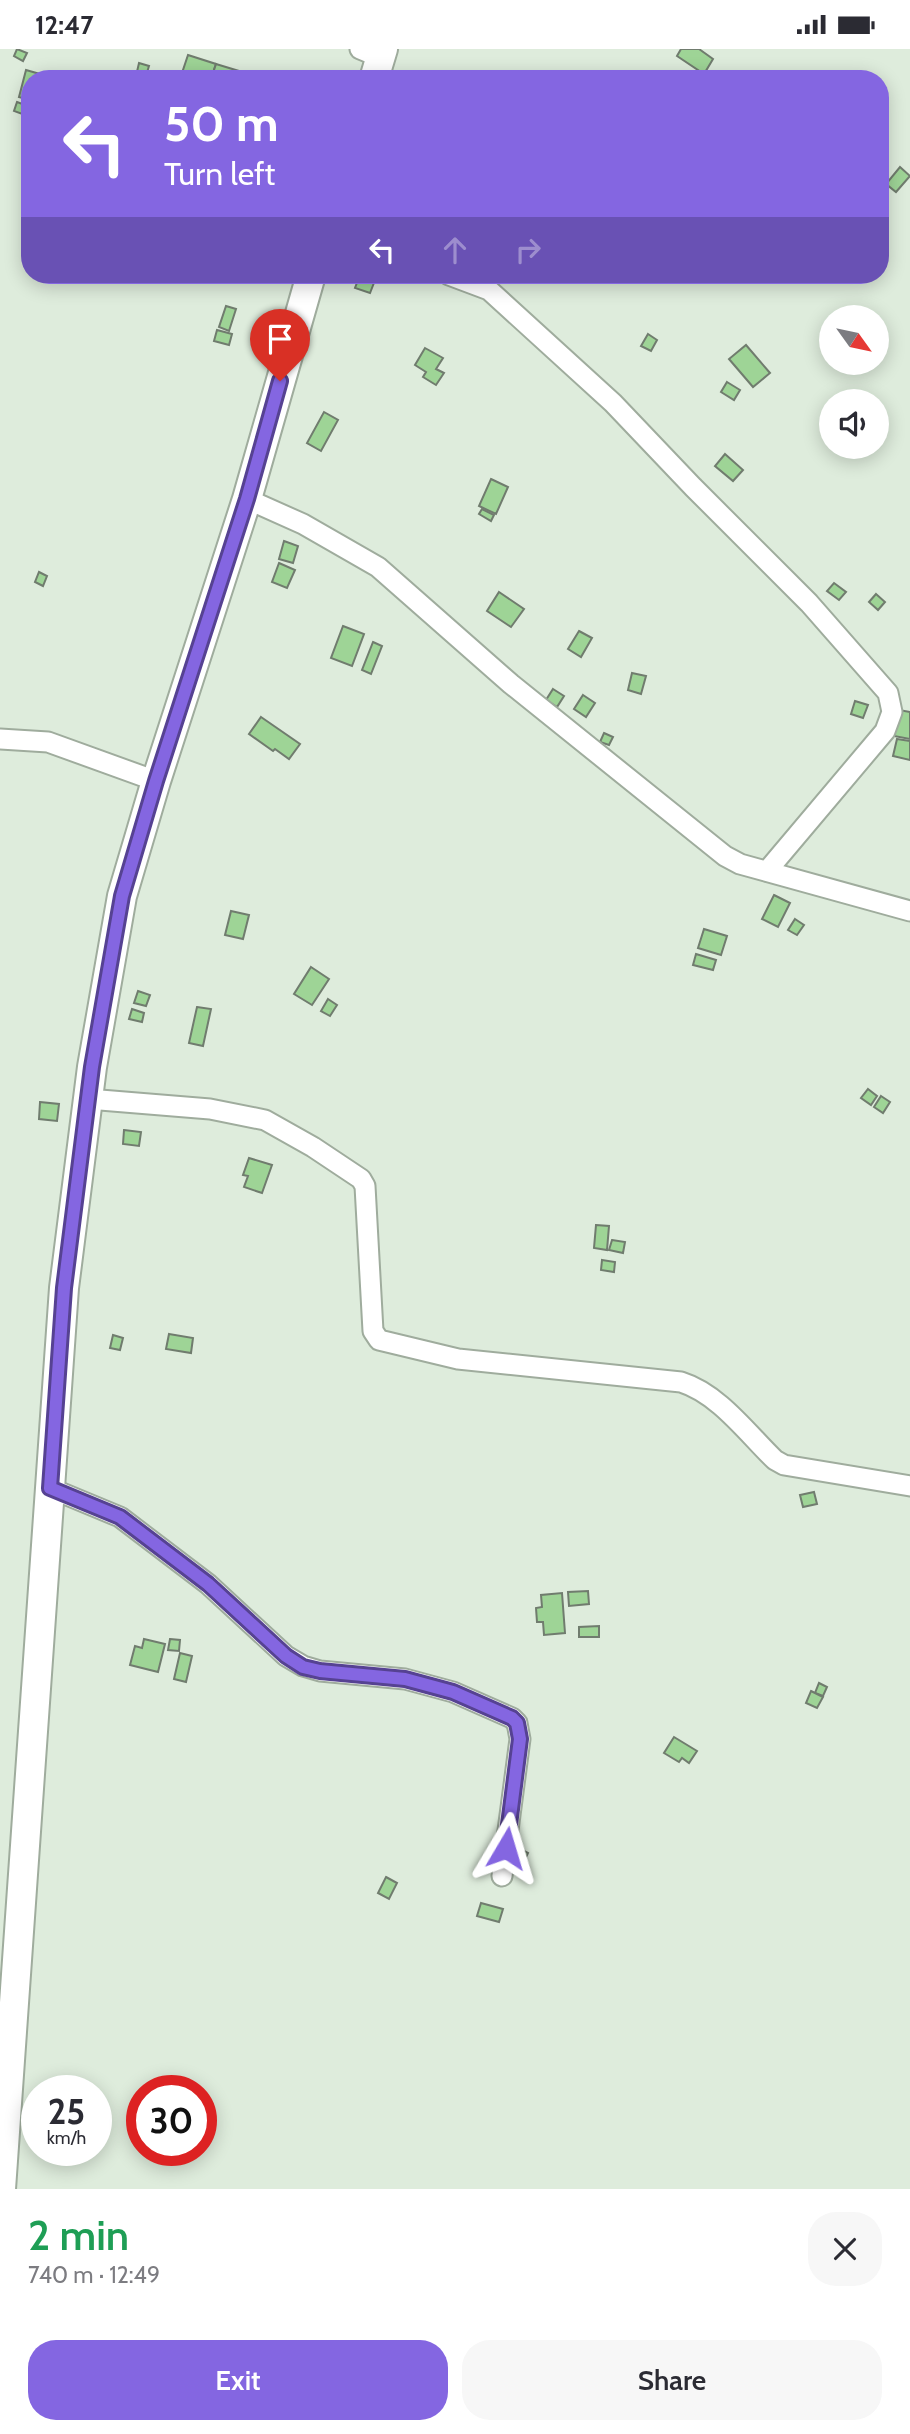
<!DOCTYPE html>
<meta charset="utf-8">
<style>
:root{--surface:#fff;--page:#f7f7f7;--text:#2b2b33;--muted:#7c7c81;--accent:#8466e1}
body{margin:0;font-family:Cabin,sans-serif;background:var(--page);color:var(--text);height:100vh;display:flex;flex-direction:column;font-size:26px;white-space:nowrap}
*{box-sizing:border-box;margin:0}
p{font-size:23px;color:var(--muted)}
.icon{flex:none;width:38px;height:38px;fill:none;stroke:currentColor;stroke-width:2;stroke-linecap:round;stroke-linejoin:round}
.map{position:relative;height:2140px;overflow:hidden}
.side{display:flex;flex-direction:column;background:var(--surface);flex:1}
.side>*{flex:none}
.top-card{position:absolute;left:21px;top:21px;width:868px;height:214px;border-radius:28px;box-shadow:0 4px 18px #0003;background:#8466e1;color:#fff;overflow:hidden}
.needle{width:46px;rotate:123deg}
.controls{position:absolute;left:819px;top:256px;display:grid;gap:14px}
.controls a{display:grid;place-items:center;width:70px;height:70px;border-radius:50%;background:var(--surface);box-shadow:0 4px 18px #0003;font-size:35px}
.speed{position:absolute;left:21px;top:2026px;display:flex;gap:14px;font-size:35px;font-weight:700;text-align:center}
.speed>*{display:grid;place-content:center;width:91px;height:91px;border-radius:50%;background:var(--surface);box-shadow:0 4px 18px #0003;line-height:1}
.speed small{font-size:18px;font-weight:400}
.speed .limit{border:10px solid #d22;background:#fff;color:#111}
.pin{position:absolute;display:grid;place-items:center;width:60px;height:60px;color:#fff;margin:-72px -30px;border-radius:50% 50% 50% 0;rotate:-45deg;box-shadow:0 0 7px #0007}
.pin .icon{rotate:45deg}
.me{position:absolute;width:77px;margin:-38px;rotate:7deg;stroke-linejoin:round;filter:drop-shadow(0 0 5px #0008)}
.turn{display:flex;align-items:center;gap:24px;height:147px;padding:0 28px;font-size:32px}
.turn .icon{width:91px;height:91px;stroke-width:2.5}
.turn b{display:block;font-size:49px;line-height:60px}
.lanes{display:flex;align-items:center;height:66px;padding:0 28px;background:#0003;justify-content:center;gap:35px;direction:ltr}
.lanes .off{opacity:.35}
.round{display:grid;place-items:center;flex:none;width:74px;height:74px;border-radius:28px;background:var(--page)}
.overview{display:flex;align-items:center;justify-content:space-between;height:119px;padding:0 28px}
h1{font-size:42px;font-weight:600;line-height:52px;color:#1e9e55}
.button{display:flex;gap:14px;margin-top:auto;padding:14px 28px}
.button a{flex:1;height:80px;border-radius:28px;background:var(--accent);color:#fff;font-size:28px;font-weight:600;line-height:80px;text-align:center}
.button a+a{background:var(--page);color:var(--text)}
.status{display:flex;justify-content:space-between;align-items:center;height:49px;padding:0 35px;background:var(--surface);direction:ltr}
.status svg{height:19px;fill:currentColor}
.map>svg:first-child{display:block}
.building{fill:#9ed496;stroke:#707c6e;stroke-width:2}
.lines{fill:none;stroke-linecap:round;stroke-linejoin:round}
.street-casing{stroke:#9fac9d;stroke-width:23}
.secondary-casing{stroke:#9fac9d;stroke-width:32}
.street{stroke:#fff;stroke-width:19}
.secondary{stroke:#fff;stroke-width:28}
.route-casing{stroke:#564292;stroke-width:18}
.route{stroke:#8466e1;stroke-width:12}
</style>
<div class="status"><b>12:47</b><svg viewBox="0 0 49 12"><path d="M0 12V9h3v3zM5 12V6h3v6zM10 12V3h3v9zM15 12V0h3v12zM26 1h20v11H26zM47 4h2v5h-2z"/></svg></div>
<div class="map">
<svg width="910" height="2140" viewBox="0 0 910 2140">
<rect width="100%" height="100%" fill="#deecdc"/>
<!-- building -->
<g class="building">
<path d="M17 0 27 4 23 12 14 7Z"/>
<path d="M681 0H699L713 10 704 25 677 7Z"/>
<path d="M188 6 216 15 211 29 198 25 196 30H180Z"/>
<path d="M139 14 149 17 145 30 136 27Z"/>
<path d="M216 15 239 22 237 30H211Z"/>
<path d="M26 21 40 25 39 30H30V51L19 48Z"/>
<path d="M17 53 28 57 25 66 14 62Z"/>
<path d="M900 118 910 127 896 143 886 135Z"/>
<path d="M360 226H377L370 244 355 239Z"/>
<path d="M226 257 236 260 229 282 219 278Z"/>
<path d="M217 281 232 285 229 296 214 292Z"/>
<path d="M648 285 657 291 651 302 641 297Z"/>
<path d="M746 296 770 324 753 338 729 310Z"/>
<path d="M425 299 443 309 436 320 444 324 436 336 423 328 426 323 415 316Z"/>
<path d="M727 333 740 341 734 351 721 343Z"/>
<path d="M324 363 338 371 321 402 307 394Z"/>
<path d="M725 405 743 421 733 432 715 417Z"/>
<path d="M491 430 508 438 496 465 479 457Z"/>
<path d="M482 460 494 466 491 472 479 465Z"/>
<path d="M284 492 298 497 293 514 279 510Z"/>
<path d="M279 514 295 521 287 539 272 533Z"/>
<path d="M39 523 47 527 43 537 35 533Z"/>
<path d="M834 534 846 543 839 551 827 542Z"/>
<path d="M499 543 524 560 511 578 487 562Z"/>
<path d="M876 545 885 553 878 561 869 553Z"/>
<path d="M343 577 364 585 352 617 331 609Z"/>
<path d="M579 582 592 589 581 608 568 600Z"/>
<path d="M373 593 382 597 371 625 362 621Z"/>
<path d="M632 624 646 627 641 645 628 641Z"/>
<path d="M553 640 564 647 557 658 546 651Z"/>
<path d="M583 646 595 654 586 668 574 660Z"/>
<path d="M855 652 868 656 863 669 851 665Z"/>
<path d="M899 661 910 663V690L894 687Z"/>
<path d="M261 668 300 695 289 710 275 700 273 702 249 685Z"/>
<path d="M604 684 613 688 609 696 600 693Z"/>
<path d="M897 690 910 692V711L893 707Z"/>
<path d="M774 846 790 854 778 878 762 870Z"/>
<path d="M231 862 249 866 243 890 225 886Z"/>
<path d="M795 870 804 876 797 886 788 881Z"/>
<path d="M704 880 727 887 721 906 698 899Z"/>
<path d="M696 905 716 911 713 921 693 916Z"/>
<path d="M311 918 329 930 312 956 294 945Z"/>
<path d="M138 942 150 946 146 957 134 954Z"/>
<path d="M328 950 337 956 330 967 321 962Z"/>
<path d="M197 958 211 960 203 997 189 994Z"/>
<path d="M132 960 144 964 142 973 129 970Z"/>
<path d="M868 1040 877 1047 871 1056 861 1049Z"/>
<path d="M881 1047 890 1053 883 1064 874 1058Z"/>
<path d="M40 1053 59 1055 57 1072 39 1070Z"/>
<path d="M124 1081 141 1083 139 1097 123 1095Z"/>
<path d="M249 1109 272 1116 262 1144 244 1138 248 1127 243 1126Z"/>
<path d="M596 1176 609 1177 607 1201 594 1199Z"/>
<path d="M612 1191 625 1193 623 1204 609 1201Z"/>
<path d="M602 1211 615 1213 614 1223 601 1221Z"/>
<path d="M169 1285 193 1289 191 1304 166 1300Z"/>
<path d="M113 1286 123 1289 120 1301 110 1299Z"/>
<path d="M814 1443 817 1455 803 1458 800 1446Z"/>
<path d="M588 1542 589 1555 569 1557 568 1543Z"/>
<path d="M562 1544 565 1584 544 1586 543 1573H537L536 1559 542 1558 541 1546Z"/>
<path d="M599 1577V1588H579V1578Z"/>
<path d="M144 1590 165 1595 158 1623 130 1616 135 1597 142 1599Z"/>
<path d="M170 1590 180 1591 179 1602 168 1601Z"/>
<path d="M180 1604 192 1607 186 1633 174 1630Z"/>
<path d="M819 1634 827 1638 823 1647 815 1644Z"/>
<path d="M811 1642 823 1648 817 1659 806 1654Z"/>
<path d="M674 1688 697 1702 689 1714 682 1709 679 1713 664 1704Z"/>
<path d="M514 1797 528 1804 520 1821 506 1814Z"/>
<path d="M386 1828 397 1834 389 1850 378 1844Z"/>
<path d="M481 1854 503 1860 499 1873 477 1867Z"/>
</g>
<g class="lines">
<defs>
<g id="street">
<path d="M360 0 379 8"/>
<path d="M449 226 489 241 613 354 693 438 809 554 888 644 892 663 885 682 767 822"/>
<path d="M247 450 303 475 378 518 511 635 725 807 740 815 910 862"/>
<path d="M0 690 48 693 156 732"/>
<path d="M88 1050 210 1060 265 1071 313 1098 361 1130 365 1137 373 1282 379 1291 458 1310 681 1333C719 1345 747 1384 775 1411L784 1416 910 1437"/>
<path d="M50 1439 120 1468 208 1535 286 1607 303 1617 320 1622 405 1630 453 1643 512 1669 517 1674 520 1690 502 1827"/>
</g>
<g id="secondary">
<path d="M374 30 383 0"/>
<path d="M1 2140 64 1239 92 1018 122 847 156 732 247 450 311 226"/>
</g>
</defs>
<!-- street casing -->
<use href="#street" class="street-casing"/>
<!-- secondary casing -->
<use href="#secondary" class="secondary-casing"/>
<!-- street -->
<use href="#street" class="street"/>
<!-- secondary -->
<use href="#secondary" class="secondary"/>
</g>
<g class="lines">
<defs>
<path id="route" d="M280 332 247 450 156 732 122 847 92 1018 64 1239 50 1439 120 1468 208 1535 286 1607 303 1618 320 1622 405 1630 453 1643 512 1669 517 1674 520 1690 506 1799"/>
</defs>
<!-- route casing -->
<use href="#route" class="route-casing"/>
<!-- route -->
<use href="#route" class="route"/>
</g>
</svg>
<div class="controls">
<a><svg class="needle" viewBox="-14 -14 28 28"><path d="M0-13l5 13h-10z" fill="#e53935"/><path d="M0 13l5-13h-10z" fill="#7c7c81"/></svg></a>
<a><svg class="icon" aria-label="sound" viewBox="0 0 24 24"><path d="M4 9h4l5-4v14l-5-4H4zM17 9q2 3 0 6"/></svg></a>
</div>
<div class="speed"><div>25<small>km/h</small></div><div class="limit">30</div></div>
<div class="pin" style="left:280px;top:332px;background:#d93025"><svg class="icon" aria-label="arrive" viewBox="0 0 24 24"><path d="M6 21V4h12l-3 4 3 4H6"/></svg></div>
<svg class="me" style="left:506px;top:1799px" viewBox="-20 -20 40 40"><path d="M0-17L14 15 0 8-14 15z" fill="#8466e1" stroke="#fff" stroke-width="4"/></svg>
<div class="top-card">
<div class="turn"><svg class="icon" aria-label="left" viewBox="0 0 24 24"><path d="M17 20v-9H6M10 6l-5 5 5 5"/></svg><div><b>50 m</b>Turn left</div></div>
<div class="lanes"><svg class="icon" aria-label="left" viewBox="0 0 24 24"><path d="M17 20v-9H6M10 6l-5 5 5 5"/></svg><svg class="icon off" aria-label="ahead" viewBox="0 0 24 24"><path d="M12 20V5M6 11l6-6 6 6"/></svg><svg class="icon off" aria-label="right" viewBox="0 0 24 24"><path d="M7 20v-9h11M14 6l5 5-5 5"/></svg></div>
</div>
</div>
<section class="side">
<div class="overview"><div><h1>2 min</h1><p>740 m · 12:49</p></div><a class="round"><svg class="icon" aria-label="close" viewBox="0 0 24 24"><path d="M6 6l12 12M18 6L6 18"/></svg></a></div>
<div class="button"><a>Exit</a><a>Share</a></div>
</section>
